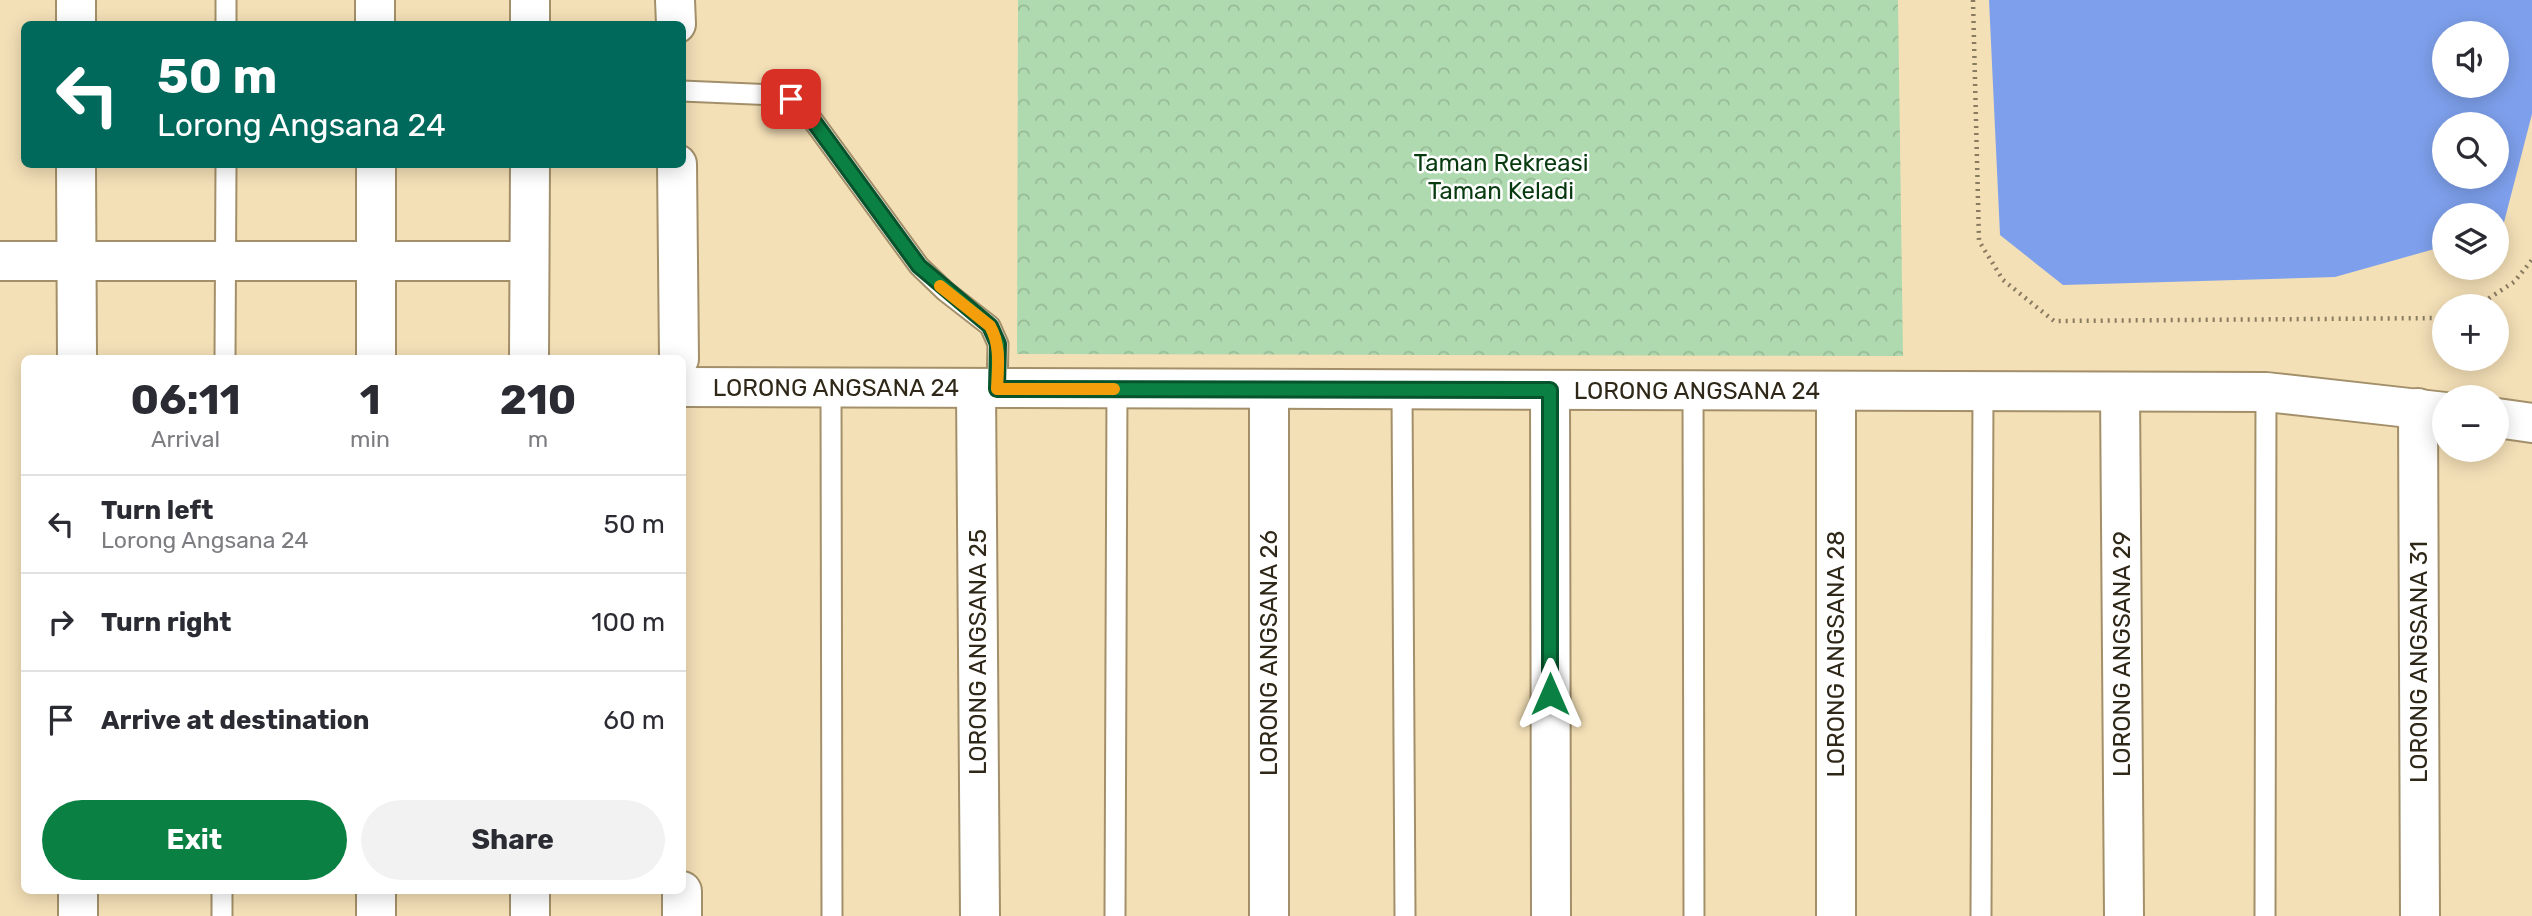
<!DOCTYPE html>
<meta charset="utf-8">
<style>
:root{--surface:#fff;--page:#f2f2f3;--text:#2b2b33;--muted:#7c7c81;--line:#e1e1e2;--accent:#0b8043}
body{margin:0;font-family:Rubik,sans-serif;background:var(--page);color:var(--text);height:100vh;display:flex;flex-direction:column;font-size:26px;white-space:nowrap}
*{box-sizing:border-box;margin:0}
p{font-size:23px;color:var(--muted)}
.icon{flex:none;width:38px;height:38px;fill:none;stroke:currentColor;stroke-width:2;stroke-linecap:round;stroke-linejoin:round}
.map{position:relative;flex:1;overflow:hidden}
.drawer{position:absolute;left:21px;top:355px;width:665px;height:539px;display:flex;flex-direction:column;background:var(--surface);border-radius:10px;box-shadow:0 4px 18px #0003}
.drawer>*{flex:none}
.guide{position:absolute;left:21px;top:21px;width:665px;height:147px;border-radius:10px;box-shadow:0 4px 18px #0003;background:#00695c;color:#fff;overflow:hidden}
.buttons{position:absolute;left:2432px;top:21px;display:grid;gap:14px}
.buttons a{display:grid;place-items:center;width:77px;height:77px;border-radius:50%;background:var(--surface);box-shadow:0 4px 18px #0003;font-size:35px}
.pin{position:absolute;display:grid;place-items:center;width:60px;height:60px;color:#fff;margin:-30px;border-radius:14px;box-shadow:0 4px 10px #0006}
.me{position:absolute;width:77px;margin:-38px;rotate:0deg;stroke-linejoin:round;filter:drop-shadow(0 0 5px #0008)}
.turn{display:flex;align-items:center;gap:24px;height:147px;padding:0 21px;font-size:32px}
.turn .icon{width:91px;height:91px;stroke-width:2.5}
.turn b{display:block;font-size:49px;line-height:60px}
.eta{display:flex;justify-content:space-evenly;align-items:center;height:119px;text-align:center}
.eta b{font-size:42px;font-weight:700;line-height:49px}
.cta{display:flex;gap:14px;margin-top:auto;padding:14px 21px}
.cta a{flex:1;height:80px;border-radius:42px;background:var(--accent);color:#fff;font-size:28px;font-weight:700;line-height:80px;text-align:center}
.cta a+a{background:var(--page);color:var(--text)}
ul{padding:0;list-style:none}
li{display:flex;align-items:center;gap:21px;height:98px;padding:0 21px;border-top:2px solid var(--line)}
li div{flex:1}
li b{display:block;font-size:26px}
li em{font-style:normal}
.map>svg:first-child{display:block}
.park{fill:url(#park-crowns)}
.water{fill:#7ea0ec;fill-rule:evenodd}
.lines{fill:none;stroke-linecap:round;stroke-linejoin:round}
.lane-casing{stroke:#a3906a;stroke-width:23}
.street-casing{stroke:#a3906a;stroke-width:42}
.secondary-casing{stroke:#a3906a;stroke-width:42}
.path{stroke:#887b60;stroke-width:4.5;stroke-dasharray:2 5;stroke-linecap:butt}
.lane{stroke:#fff;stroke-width:19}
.street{stroke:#fff;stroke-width:38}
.secondary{stroke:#fff;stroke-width:38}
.route-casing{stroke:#07532c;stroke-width:18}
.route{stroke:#0b8043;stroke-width:12}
.slow{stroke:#f59e0b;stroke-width:12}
.labels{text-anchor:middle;stroke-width:5;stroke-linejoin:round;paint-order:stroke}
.park-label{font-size:24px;fill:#073b0f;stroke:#fff}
.street-label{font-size:24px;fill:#2f2818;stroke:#fff}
</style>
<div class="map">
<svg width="2532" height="916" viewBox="0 0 2532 916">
<defs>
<pattern id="park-crowns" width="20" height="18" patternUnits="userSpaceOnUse" patternTransform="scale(1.75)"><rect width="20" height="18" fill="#afd9af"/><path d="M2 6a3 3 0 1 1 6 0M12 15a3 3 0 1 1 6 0" fill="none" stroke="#97ba96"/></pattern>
</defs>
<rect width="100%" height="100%" fill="#f4e0b7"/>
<!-- park -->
<path class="park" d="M1018 0H1898L1903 356 1017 354Z"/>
<!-- water -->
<path class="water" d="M1989 0H2532V114L2502 230 2497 231V215H2445V246L2335 277 2063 285 2000 235ZM2445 33H2497V86H2445ZM2445 124H2497V177H2445Z"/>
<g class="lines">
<defs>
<g id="lane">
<path d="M226 24V0"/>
<path d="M682 91 774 95 791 99 806 111 919 266 945 291 990 326 998 344 997 389"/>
<path d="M225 359 226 164"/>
<path d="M831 388 832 916"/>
<path d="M1402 390 1405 916"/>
<path d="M1693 390 1694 916"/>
<path d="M222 916V891"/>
<path d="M1115 916 1117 389"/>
<path d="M1981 916 1983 391"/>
<path d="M2265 916 2266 392"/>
</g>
<g id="street">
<path d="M76 0V24"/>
<path d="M375 0V24"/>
<path d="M675 0 676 24"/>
<path d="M76 164 77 359"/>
<path d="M376 164V359"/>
<path d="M677 164 679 359"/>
<path d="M0 261H529"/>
<path d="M682 387 2266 392 2445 412"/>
<path d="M976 389 980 916"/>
<path d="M1550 390 1551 916"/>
<path d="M1836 391V916"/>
<path d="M2120 392 2124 916"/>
<path d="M2418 408 2420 916"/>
<path d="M2497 418 2532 423"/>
<path d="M78 891V916"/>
<path d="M376 891V916"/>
<path d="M682 891V916"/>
<path d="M1269 916V389"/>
</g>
<g id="secondary">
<path d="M530 24V0"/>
<path d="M529 359 530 164"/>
<path d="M530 891V916"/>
</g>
</defs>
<!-- lane casing -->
<use href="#lane" class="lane-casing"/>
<!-- street casing -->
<use href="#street" class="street-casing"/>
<!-- secondary casing -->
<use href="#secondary" class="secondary-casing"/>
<!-- path -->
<g class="path">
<path d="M1973 0 1979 241 2003 280 2054 321 2445 318"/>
<path d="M2477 306 2514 282 2532 260"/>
</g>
<!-- lane -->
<use href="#lane" class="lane"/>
<!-- street -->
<use href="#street" class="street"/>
<!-- secondary -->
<use href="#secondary" class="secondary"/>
</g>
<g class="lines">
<defs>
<path id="route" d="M791 99 806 111 919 266 990 326 998 344 997 389 1550 390V694"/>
</defs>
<!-- route casing -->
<use href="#route" class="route-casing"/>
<!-- route -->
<use href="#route" class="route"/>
<!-- slow -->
<path class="slow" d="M940 286 990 326C1001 345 998 367 997 389H1114"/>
</g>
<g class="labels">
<!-- park labels -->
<g class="park-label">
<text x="1501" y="171">Taman Rekreasi<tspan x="1501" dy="28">Taman Keladi</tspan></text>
</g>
<!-- street labels -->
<g class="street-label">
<text x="836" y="396">LORONG ANGSANA 24</text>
<text x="1697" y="399">LORONG ANGSANA 24</text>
<text transform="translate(978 652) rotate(-90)" y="8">LORONG ANGSANA 25</text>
<text transform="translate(1269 653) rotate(-90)" y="8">LORONG ANGSANA 26</text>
<text transform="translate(1836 654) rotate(-90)" y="8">LORONG ANGSANA 28</text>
<text transform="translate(2122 654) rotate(-90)" y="8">LORONG ANGSANA 29</text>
<text transform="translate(2419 662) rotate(-90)" y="8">LORONG ANGSANA 31</text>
</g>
</g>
</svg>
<div class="buttons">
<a><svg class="icon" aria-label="sound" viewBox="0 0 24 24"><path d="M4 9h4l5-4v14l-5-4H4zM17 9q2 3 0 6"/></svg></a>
<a><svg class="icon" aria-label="search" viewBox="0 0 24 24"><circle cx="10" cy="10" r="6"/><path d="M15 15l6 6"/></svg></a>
<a><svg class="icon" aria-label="layers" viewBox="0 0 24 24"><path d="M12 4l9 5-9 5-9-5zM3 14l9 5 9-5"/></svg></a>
<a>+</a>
<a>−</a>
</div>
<div class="pin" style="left:791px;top:99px;background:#d93025"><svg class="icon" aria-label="arrive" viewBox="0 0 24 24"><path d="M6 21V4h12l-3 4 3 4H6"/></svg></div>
<svg class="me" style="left:1550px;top:694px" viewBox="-20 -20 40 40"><path d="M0-17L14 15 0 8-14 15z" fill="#0b8043" stroke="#fff" stroke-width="4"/></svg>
<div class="guide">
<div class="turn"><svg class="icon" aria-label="left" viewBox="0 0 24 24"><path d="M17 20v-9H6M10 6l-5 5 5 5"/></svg><div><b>50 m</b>Lorong Angsana 24</div></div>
</div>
<section class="drawer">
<div class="eta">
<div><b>06:11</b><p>Arrival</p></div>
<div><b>1</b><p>min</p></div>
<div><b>210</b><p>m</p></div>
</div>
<ul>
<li><svg class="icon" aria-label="left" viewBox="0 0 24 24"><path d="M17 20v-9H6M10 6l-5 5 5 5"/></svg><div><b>Turn left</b><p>Lorong Angsana 24</p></div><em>50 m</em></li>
<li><svg class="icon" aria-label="right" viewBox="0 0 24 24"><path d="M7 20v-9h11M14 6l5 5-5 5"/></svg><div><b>Turn right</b></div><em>100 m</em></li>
<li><svg class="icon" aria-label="arrive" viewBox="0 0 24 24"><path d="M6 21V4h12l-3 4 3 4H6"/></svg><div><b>Arrive at destination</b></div><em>60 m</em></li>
</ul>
<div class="cta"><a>Exit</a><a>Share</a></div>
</section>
</div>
